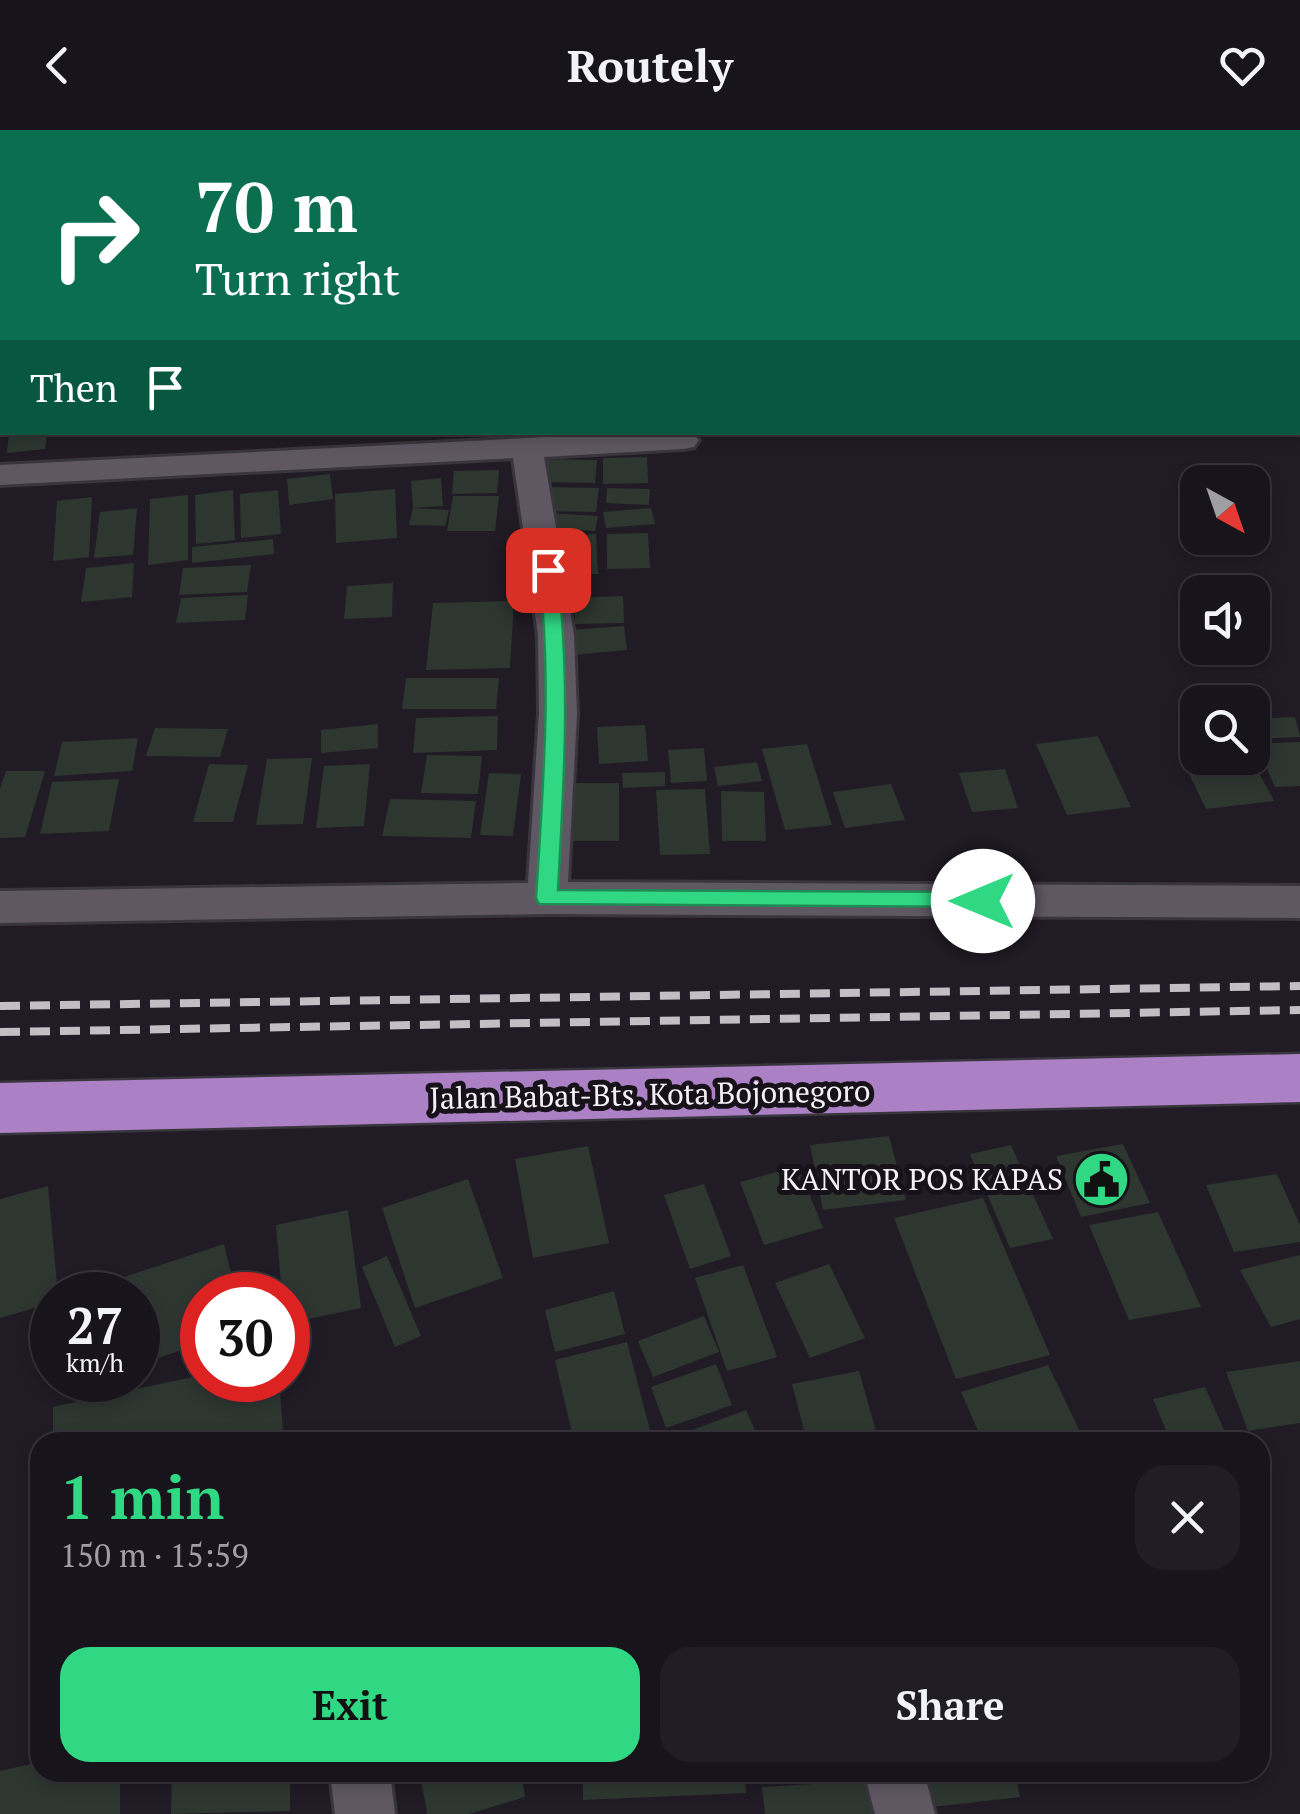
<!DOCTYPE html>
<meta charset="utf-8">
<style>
:root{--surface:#18141b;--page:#211d24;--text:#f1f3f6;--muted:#9f9ea3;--line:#36333a;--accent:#30d883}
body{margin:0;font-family:"PT Serif",serif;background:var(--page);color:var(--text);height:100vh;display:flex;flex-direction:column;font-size:38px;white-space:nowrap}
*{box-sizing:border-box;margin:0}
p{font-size:32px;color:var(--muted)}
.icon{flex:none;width:55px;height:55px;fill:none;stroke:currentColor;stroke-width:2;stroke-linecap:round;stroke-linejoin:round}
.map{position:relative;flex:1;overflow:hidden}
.sheet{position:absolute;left:30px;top:1302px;width:1240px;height:350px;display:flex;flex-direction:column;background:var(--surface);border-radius:30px;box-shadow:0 5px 15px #0003,0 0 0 2px var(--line)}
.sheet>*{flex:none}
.top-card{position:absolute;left:0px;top:0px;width:1300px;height:305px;box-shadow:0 5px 15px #0003,0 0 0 2px var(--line);background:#0b6e4f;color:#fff;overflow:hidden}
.needle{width:65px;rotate:140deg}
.controls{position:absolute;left:1180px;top:335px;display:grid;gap:20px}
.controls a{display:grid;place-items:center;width:90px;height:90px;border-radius:20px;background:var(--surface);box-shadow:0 5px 15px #0003,0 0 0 2px var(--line);font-size:50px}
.speed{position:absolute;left:30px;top:1142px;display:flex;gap:20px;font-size:50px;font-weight:700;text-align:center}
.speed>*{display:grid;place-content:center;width:130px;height:130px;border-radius:50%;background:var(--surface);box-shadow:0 5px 15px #0003,0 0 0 2px var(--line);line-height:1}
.speed small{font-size:25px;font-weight:400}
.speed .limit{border:15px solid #d22;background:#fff;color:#111}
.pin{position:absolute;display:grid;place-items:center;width:85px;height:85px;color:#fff;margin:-42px;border-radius:20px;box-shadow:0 5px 15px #0006}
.me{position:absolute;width:110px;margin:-55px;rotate:270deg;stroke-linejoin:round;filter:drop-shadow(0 0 8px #0008)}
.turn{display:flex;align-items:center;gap:35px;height:210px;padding:0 30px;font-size:45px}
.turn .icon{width:130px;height:130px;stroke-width:2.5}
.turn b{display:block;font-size:70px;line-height:85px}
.then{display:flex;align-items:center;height:95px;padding:0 30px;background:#0003;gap:20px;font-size:38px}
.round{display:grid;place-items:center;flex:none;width:105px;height:105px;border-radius:30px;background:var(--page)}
.headline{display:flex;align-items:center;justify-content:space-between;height:170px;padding:0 30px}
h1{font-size:60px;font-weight:700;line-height:75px;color:var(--accent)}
.cta{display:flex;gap:20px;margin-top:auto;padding:20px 30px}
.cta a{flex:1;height:115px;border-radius:30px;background:var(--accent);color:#111;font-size:40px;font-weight:700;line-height:115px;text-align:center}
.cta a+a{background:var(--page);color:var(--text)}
header{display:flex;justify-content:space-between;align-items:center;height:130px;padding:0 30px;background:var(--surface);font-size:45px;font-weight:700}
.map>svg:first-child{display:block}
.building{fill:#2d3730}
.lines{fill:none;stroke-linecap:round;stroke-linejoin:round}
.minor-casing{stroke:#39353c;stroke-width:6}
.highway-casing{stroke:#39353c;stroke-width:5}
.minor{fill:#5f5863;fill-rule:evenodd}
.highway{fill:#ab80c5;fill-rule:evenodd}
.rail{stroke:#c2bec4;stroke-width:8;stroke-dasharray:20 10;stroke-linecap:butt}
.route{fill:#30d883;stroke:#1f8c55;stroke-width:2.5}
.labels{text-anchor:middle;stroke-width:10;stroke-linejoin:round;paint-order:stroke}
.street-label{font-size:30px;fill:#f4f0f6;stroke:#17121a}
.poi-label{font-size:30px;fill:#f4f0f6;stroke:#17121a;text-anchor:end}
</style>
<header><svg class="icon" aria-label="back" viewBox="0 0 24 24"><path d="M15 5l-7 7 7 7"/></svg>Routely<svg class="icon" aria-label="heart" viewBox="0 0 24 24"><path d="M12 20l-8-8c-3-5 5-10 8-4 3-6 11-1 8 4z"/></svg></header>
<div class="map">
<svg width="1300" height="1684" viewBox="0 0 1300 1684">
<rect width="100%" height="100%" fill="#201b24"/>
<!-- building -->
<g class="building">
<path d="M9 302H47L45 319 7 323Z"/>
<path d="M522 302H580V305L523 309Z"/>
<path d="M647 327 648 353 603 354V328Z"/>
<path d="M540 329 597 330 595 353 538 352Z"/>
<path d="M499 340 497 363 452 364 454 341Z"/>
<path d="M330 344 333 369 289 375 287 349Z"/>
<path d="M441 348 443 376 413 378 449 380 445 396 409 395 413 378 411 351Z"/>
<path d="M545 357 599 358 596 382 541 381Z"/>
<path d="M607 358 650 359 649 375 606 373Z"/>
<path d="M395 359 397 408 336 413 335 364Z"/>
<path d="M233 360 235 410 196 414 195 365Z"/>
<path d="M278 360 281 404 241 408 240 364Z"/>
<path d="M188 365V430L148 435 150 369Z"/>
<path d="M453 366H499L495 401H447Z"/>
<path d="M92 367 89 427 53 431 57 371Z"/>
<path d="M137 378 133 425 94 428 100 382Z"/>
<path d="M651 378 655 394 606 398 603 382Z"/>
<path d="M547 383 598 386 595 401 543 398Z"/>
<path d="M648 403 650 438 607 439V404Z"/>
<path d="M596 404 598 444 556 445 555 406Z"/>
<path d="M273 409 274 424 192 433V417Z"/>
<path d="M134 433 132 467 81 472 86 438Z"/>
<path d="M251 435 247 462 179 465 183 438Z"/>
<path d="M393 453 392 487 344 489 347 456Z"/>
<path d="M248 465 245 490 176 493 181 468Z"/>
<path d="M623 466 624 493 575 494V468Z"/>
<path d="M514 471 510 538 426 540 433 473Z"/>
<path d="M624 496 627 520 573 525 570 500Z"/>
<path d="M406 548H499L496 579H402Z"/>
<path d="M498 586 497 620 413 623 416 588Z"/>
<path d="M1295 587 1300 607 1252 609V589Z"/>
<path d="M378 594V618L321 623V600Z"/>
<path d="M645 595 648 631 599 634 597 597Z"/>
<path d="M155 598 228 599 220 627 146 626Z"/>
<path d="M1098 606 1131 677 1067 685 1036 614Z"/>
<path d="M138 608 132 641 54 646 62 612Z"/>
<path d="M1300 612V656L1275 657 1256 614Z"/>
<path d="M807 614 832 695 785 700 762 619Z"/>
<path d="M704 618 707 651 671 653 668 620Z"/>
<path d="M1198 621V628H1251L1274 671 1206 679 1179 623Z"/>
<path d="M427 625 482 626 478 664 421 663Z"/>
<path d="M312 628 303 694 256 695 267 629Z"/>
<path d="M757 632 762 651 718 656 714 637Z"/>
<path d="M209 634 248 635 233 692H193Z"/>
<path d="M370 634 364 696 316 698 324 636Z"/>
<path d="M1005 639 1018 678 972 682 959 643Z"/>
<path d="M6 641H45L25 707 0 708V659Z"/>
<path d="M665 642V656L623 658 622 643Z"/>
<path d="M489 643 521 644 513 706 480 705Z"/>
<path d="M119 649 109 701 40 704 52 652Z"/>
<path d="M566 653H619V711H563Z"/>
<path d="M891 654 905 690 845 698 833 662Z"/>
<path d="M705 659 710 724 660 725 656 660Z"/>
<path d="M721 661 764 662 766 711H722Z"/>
<path d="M390 669 476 671 471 708 382 706Z"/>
<path d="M889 1006 906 1070 823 1080 810 1015Z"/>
<path d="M1123 1014 1150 1073 1081 1087 1056 1026Z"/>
<path d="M1011 1015 1053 1109 1010 1118 970 1024Z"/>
<path d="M588 1016 609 1113 533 1128 515 1029Z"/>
<path d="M798 1036 823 1098 764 1115 740 1052Z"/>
<path d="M1277 1044 1300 1095V1112L1234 1122 1206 1055Z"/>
<path d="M468 1049 503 1148 415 1178 382 1078Z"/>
<path d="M704 1054 731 1126 690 1139 664 1065Z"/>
<path d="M48 1056 58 1165H52V1173L0 1188V1069Z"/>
<path d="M983 1068 1050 1225 956 1249 894 1088Z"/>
<path d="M348 1080 361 1178 288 1193V1165H282L276 1095Z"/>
<path d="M1158 1082 1201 1177 1129 1190 1089 1095Z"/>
<path d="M224 1114 236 1165H202V1213L138 1235V1165H115L112 1151Z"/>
<path d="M1300 1125V1189L1271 1197 1240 1140Z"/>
<path d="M387 1126 421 1206 395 1217 362 1137Z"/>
<path d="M829 1134 865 1208 810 1228 775 1153Z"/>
<path d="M743 1135 777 1227 727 1241 695 1148Z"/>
<path d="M614 1161 625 1204 555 1222 545 1180Z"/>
<path d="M704 1186 719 1222 653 1247 638 1211Z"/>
<path d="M627 1212 653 1312H574L555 1230Z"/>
<path d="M1300 1231V1293L1248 1301 1226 1242Z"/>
<path d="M716 1234 732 1275 666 1298 651 1257Z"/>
<path d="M1048 1235 1085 1312H983L961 1262Z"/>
<path d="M859 1241 879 1312H807L792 1254Z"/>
<path d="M202 1245V1250H279L284 1312H53V1277Z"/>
<path d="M1205 1257 1224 1300 1171 1312 1153 1269Z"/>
<path d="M746 1280 760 1312H669L668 1309Z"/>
<path d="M40 1632V1642H120V1684H0V1641Z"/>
<path d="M172 1642H290V1681L171 1684Z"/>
<path d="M420 1642H521L525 1667 469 1684H427Z"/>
<path d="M583 1642H745L746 1663 583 1670Z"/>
<path d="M899 1642H1015L1020 1667 905 1680Z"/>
<path d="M881 1650 886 1684H765L762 1657Z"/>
</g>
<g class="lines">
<defs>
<g id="minor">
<path d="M646 302H691L699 310 694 317 683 319 544 327 574 505 577 583 568 752 1300 756V788L547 784 0 793V761L528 753 539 583 538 505 513 328 0 355V335Z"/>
<path d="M330 1642H390L395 1684H335Z"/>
<path d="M864 1642H924L935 1684H875Z"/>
</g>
<path id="highway" d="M1300 924V972L0 1003V953Z"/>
</defs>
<!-- minor casing -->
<use href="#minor" class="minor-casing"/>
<!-- highway casing -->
<use href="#highway" class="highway-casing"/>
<!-- minor -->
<use href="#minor" class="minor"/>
<!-- highway -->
<use href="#highway" class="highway"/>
<!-- rail -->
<g class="rail">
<path d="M0 876 1300 856"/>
<path d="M0 902 1300 880"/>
</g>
</g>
<!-- route -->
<path class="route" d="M548 434 557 440C571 548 564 652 558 760L983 762 994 771 991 777 539 774 536 768C543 658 552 550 539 440Z"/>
<!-- icons -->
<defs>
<symbol id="civic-disc" viewBox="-11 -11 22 22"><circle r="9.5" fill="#30d883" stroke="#17121a"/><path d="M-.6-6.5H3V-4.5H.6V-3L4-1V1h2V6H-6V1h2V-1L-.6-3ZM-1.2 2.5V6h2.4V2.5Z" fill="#111"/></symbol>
</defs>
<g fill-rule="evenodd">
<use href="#civic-disc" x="1070" y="1018" width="63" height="63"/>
</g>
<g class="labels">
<!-- street labels -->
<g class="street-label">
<text transform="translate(650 965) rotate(-1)" y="10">Jalan Babat-Bts. Kota Bojonegoro</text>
</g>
<!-- poi labels -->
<g class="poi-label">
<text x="1063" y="1060">KANTOR POS KAPAS</text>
</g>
</g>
</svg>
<div class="controls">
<a><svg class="needle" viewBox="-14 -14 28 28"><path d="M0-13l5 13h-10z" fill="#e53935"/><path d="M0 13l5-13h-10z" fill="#9f9ea3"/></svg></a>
<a><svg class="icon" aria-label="sound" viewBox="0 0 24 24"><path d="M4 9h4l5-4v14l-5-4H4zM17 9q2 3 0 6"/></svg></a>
<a><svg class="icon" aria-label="search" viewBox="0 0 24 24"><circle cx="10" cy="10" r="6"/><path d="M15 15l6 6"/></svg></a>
</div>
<div class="speed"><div>27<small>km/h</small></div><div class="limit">30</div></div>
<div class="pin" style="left:548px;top:440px;background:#d93025"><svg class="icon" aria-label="arrive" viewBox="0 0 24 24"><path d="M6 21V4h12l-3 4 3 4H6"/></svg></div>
<svg class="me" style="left:983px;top:771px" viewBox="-20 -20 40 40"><circle r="19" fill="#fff"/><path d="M0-13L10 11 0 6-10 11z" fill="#30d883"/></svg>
<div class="top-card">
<div class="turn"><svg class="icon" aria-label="right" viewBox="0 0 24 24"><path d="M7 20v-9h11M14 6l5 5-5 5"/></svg><div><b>70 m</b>Turn right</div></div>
<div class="then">Then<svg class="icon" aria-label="arrive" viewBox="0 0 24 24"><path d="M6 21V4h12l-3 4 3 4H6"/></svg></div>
</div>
<section class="sheet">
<div class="headline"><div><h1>1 min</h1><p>150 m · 15:59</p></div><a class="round"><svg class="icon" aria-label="close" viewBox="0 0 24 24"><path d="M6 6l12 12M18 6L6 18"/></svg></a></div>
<div class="cta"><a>Exit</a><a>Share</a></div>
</section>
</div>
